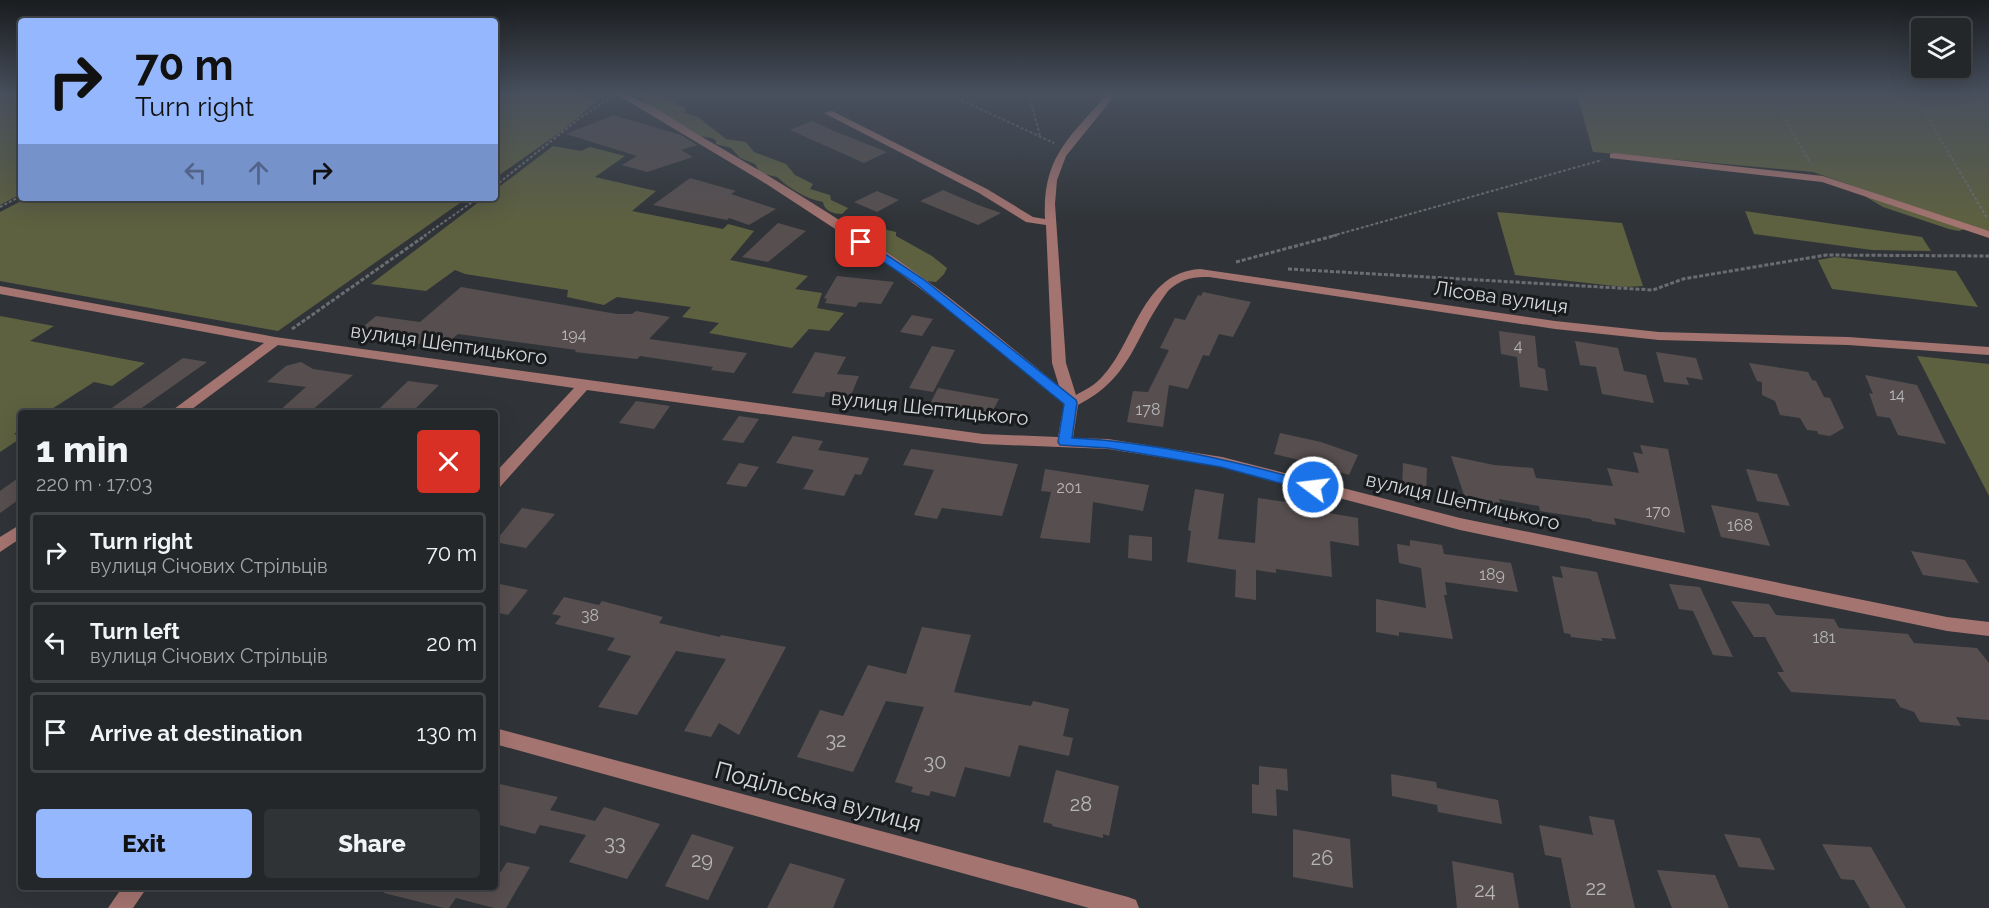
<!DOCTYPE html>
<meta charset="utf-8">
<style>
:root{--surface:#24272a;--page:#303336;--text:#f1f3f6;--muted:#a3a5a8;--line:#414447;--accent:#94b7fd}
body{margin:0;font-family:Raleway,sans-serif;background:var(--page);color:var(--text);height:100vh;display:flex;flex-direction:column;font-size:22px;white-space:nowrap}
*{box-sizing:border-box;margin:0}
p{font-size:20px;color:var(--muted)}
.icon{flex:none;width:33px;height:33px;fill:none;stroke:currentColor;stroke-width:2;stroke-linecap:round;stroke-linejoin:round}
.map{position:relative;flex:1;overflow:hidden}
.details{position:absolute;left:18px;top:410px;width:480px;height:480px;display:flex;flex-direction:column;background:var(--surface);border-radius:6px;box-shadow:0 6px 24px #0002,0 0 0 2px var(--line)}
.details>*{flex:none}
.hud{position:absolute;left:18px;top:18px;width:480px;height:183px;border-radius:6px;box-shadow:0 6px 24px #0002,0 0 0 2px var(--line);background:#94b7fd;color:#111;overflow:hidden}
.buttons{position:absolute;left:1911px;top:18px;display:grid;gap:12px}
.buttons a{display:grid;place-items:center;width:60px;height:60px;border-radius:6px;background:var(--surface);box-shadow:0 6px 24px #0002,0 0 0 2px var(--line);font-size:30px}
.pin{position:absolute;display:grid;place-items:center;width:51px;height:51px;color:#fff;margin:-26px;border-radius:12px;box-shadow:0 3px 9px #0006}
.me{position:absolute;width:66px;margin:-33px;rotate:285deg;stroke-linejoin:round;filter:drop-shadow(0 0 4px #0008)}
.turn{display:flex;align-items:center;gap:21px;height:126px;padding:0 18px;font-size:27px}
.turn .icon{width:78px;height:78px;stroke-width:2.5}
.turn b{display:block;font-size:42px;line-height:51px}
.lanes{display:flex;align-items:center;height:57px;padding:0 18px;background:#0003;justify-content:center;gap:30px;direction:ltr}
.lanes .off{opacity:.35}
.round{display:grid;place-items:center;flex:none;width:63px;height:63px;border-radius:6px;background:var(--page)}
.summary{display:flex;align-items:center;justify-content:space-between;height:102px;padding:0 18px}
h1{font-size:36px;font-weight:800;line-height:45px}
.primary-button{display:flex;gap:12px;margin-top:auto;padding:12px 18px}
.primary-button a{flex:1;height:69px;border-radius:6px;background:var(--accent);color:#111;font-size:24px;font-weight:800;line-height:69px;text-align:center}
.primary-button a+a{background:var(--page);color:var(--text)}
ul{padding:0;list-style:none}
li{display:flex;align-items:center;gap:18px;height:81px;margin:0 12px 9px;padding:0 6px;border:3px solid var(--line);border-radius:6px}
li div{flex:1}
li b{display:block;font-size:22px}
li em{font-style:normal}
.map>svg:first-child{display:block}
.green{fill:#5e6140}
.building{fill:#574f4f}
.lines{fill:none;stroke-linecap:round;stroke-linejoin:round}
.path-far1{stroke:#6a6d71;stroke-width:2;stroke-dasharray:3 2;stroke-linecap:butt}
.path{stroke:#6a6d71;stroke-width:3;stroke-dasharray:4 2;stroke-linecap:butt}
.minor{fill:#a47470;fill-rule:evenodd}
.route{fill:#1a73e8;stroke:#114b97;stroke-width:1.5}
.labels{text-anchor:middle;stroke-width:6;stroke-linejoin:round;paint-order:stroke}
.number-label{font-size:16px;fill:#b6b6b8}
.street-label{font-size:20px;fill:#d5d8db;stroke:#191b1d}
.near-number-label{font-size:20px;fill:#b6b6b8}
.near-street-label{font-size:24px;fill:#d5d8db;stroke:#191b1d}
</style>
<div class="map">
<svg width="1989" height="908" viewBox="0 0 1989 908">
<rect width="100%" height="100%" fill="#303438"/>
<!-- green -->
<g class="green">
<path d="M0 94H21V194L0 205Z"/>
<path d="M495 94H583L597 101 562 131 495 178Z"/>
<path d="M634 94 660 95 676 101 675 104 685 107V113L698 117 726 139 746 142 754 152 786 164 795 175 813 184 810 189 830 195 831 200 848 208 842 214C834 214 824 211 823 202 806 199 789 188 777 177L760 173 755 164 740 158 731 148 716 144V140C710 136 703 138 697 135 677 123 654 109 634 94Z"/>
<path d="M1577 94H1989V231L1967 228 1959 231 1949 229 1883 207 1866 197 1873 193 1813 172 1593 152Z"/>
<path d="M553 146 581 151 590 147 625 156 595 177 656 191 632 211 723 229 728 224 754 231 730 260 808 276 795 289 822 293 817 308 844 313 829 331 809 329 792 348 709 333 719 323 682 317 691 307 617 297 604 305 567 297 568 290 465 274 455 270 426 291 371 284 484 198H495V190Z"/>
<path d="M27 198H467L278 331 0 281V212Z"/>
<path d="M1745 211 1922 237 1931 251 1872 250 1754 234Z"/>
<path d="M1497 212 1622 223 1643 286 1624 287 1515 275Z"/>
<path d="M862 219 880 223 887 230 896 232V236L932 256 947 268 944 274 936 282 925 281 883 249 881 241 856 226 855 222Z"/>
<path d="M1835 257 1956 271 1978 307 1832 289 1818 260Z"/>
<path d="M0 316 54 326 30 341 145 363 112 386 94 382 47 412H21V429L14 434 21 436V438L0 452Z"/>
<path d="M1917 356 1989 364V496Z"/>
</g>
<!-- building -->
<g class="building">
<path d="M613 115 681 135 697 145 681 150 693 157 647 172 622 165 637 156 566 134Z"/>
<path d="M812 121 839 133 887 152 864 163 790 130Z"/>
<path d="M690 178 736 191 731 194 776 209 749 225 729 218 727 220 653 205Z"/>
<path d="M943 190 978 205 1001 213 978 225 920 201Z"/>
<path d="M877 191 899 200 877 212 854 202Z"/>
<path d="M778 223 806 231 768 262 742 257Z"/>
<path d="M837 276 894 282 881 304 859 302 856 307 825 303 827 299 824 298Z"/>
<path d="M461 287 617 314H632L636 311 670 317 649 339 747 353 734 373 711 370 713 367 707 366 640 356 637 359 575 352 576 350 458 334 446 344 425 340 420 344 357 332 376 316 420 322Z"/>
<path d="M1203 292 1251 302 1233 337 1219 334 1209 356 1203 355 1188 389 1169 385 1163 427 1127 422 1133 391 1148 392 1169 350 1160 348 1175 318 1185 320 1198 295 1201 296Z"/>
<path d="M912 315 933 319 922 336 900 332Z"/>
<path d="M1499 331 1535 336 1538 367 1545 369 1548 391 1520 387 1517 357 1501 354Z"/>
<path d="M1575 341 1618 348 1624 371 1646 375 1654 403 1602 394 1596 367 1580 365Z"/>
<path d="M932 346 955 350 933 392 909 388Z"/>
<path d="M815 352 846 357 837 374 859 376 851 395 826 392 824 397 792 393Z"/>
<path d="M1656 352 1696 358 1703 380 1686 377 1689 385 1664 382Z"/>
<path d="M183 358 207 362 136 412H106Z"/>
<path d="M301 362 313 369 353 375 310 412H278L306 387 267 382 286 366Z"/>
<path d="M1749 363 1808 372 1812 380 1816 381 1824 397 1830 398 1844 428 1830 436 1818 434 1817 431 1807 430 1800 418 1780 415 1775 401 1762 395V382L1757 381Z"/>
<path d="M1865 375 1917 385 1946 444 1898 435 1890 418 1877 416 1869 393 1873 394Z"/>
<path d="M408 381 439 385 412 412 380 408Z"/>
<path d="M938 388 999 399 989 418 928 408Z"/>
<path d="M636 401 670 406 654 429 619 423Z"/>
<path d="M739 416 759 419 743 443 722 440Z"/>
<path d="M1280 433 1321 442 1358 455 1349 475 1333 470V468L1274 454Z"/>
<path d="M793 436 823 441 818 450 869 458 861 475 855 474 844 496 803 489 814 470 776 463Z"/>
<path d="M1640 445 1668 449 1685 533 1614 518 1616 525 1592 521 1591 519 1540 511 1539 506 1499 499 1502 509 1468 507 1451 456 1494 465 1533 468 1536 478 1613 486 1607 468 1639 473 1633 452 1643 454Z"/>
<path d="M911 449 1018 464 1002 516 942 508 937 519 914 515 934 470 903 465Z"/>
<path d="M739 463 759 467 746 487 726 484Z"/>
<path d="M1403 463 1427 468 1426 496 1402 491Z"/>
<path d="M1045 469 1149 485 1143 511 1093 502 1090 543 1040 538 1051 492 1041 491Z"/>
<path d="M1746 469 1777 474 1790 506 1757 501Z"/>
<path d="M21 476V498L0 513V491Z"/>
<path d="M1195 489 1224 494 1218 539 1255 543 1258 498 1293 503V507L1358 518 1359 546 1330 541 1332 577 1276 569V573L1256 570V600L1235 597 1236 570 1187 562 1191 531 1188 530Z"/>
<path d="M1711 505 1758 513 1770 546 1721 537Z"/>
<path d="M522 508 555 514 526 548 495 542Z"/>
<path d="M1129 535 1152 537V561L1128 558Z"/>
<path d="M1410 540 1442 545 1444 554 1511 563 1518 592 1445 582 1447 595H1444L1453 639 1399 632V636L1376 632V599L1426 608 1421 568 1399 563 1397 544 1410 546Z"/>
<path d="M1911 551 1965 560 1979 583 1923 575Z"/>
<path d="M1560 566 1597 572 1616 639 1601 638 1603 641 1571 637 1570 634 1564 633 1552 576 1563 578Z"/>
<path d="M495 583 528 590 508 615 495 612Z"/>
<path d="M1669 584 1700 587 1733 657 1713 655 1693 611 1679 609Z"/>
<path d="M564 597 599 605 602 601 663 617 659 623 720 637 721 635 786 647 739 735 719 723 711 737 684 731 726 659 676 651 637 715 598 707 631 656 607 650 615 638 555 624 561 616 552 614Z"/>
<path d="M1731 601 1769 604 1776 615 1834 619 1839 628 1908 634 1914 643 1977 648 1989 663V720L1956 717 1961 726 1920 722 1914 712 1900 707 1895 699 1791 692 1777 672H1784L1765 637H1754Z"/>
<path d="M922 627 971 635 954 692 1031 706 1033 701 1069 709 1063 736 1073 738 1069 756 1019 745 1010 777 965 767 955 797 931 791 929 796 911 792 913 787 895 782 924 707 886 701 853 772 797 757 820 710 843 716 868 665 906 674Z"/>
<path d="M1259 766 1287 769 1288 791 1276 789 1277 816 1252 813V784L1259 785Z"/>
<path d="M1056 770 1119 786 1109 836 1103 834V838L1052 826V824L1043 822Z"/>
<path d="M1391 774 1436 782 1437 788 1498 800 1502 824 1438 812 1437 805 1392 796Z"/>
<path d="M495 783 558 797 550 810 595 821 604 807 660 824 627 879 569 862 586 835 540 825 535 834 495 824Z"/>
<path d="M1589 816 1614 820 1635 908H1571L1561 858 1545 855 1539 825 1593 835Z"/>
<path d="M1293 829 1350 839 1353 888 1293 877Z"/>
<path d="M692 834 734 847 708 900 665 886Z"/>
<path d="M1724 834 1760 838 1775 870 1739 867Z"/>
<path d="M1822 844 1871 847 1906 908H1870L1854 880 1841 879Z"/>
<path d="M1452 861 1513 873 1519 908H1457Z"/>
<path d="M507 862 530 867 506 908H494L456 898 449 908H444L384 893 385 886H495V881Z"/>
<path d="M790 863 845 879 833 908H767Z"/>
<path d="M1657 870 1715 875 1729 908H1672Z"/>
</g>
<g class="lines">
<!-- path-far1 -->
<g class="path-far1">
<path d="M948 94 1054 143"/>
<path d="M1029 94 1040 136"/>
<path d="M1770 94 1811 164"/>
<path d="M1914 94 1987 218"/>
<path d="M495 186 580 118 610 98"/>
<path d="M0 207 21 196"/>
<path d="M424 236 478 198"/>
<path d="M1332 236 1602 160"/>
</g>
<!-- path -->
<g class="path">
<path d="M1236 262 1337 235"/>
<path d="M1288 269 1653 290 1683 279 1826 255 1989 256"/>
<path d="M292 329 426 235"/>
</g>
<!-- minor -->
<g class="minor">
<path d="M616 94C640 94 675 121 697 134 774 178 851 225 923 278 970 312 1014 350 1059 386L1052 363 1046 225 1026 222 979 193 824 113 832 111 987 189 1033 217 1045 219C1042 156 1070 138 1107 94H1116L1066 156 1057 180 1055 204 1066 363 1076 395C1085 390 1095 385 1102 377 1136 341 1141 273 1200 269L1555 321 1659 332 1848 337 1989 347V355L1848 345 1659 340 1555 329 1209 277C1191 277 1181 279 1168 291 1134 336 1133 377 1078 405L1073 438 1108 439 1222 457 1460 518 1947 617 1989 622V636L1947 631 1460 530 1222 467 1108 449 983 444 587 390 500 487 495 488V473L574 388 278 345 188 412H172L174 409 264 343 0 294V286L275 337 983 434 1058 437 1064 404 953 313 878 257 768 185Z"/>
<path d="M1614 153 1823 176 1989 231V238L1822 182 1610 158V154Z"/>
<path d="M21 524V538L0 552V537Z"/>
<path d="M495 728 1128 897 1136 900 1139 908H1089L495 744Z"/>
<path d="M123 886H148L133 908H108Z"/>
</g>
</g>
<!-- sky -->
<linearGradient id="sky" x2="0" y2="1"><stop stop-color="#1a1d1f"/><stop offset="0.42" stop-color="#48505e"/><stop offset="1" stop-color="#48505e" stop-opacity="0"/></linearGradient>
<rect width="1989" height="222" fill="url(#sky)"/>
<!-- route -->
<path class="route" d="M861 238 923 279 1076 400 1077 403 1072 438C1156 442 1238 462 1318 484L1320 487 1313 492 1221 467 1108 448 1060 445 1058 442 1064 404 915 283 857 244V239Z"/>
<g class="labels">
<!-- number labels -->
<g class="number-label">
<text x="574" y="340">194</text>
<text x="1518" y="351">4</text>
<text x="1897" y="400">14</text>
<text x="1148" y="415">178</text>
<text x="1069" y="493">201</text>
<text x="1658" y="517">170</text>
<text x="1740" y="531">168</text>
<text x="1492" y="580">189</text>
<text x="590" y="621">38</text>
<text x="1824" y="643">181</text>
</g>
<!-- street labels -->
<g class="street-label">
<text transform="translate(1501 297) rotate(8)" y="7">Лісова вулиця</text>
<text transform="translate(449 344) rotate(8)" y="7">вулиця Шептицького</text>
<text transform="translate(930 408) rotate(6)" y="7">вулиця Шептицького</text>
<text transform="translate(1463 501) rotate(13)" y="7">вулиця Шептицького</text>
</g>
<!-- near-number labels -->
<g class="near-number-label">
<text x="836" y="747">32</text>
<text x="935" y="769">30</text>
<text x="1081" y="811">28</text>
<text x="615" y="850">33</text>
<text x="1322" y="865">26</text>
<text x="702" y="867">29</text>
<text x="1596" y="895">22</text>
<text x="1485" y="897">24</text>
</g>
<!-- near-street labels -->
<g class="near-street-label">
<text transform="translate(818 797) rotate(15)" y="8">Подільська вулиця</text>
</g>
</g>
</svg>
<div class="buttons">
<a><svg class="icon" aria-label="layers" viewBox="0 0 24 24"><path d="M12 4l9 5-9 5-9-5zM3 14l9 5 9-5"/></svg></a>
</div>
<div class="pin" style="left:861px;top:242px;background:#d93025"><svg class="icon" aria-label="arrive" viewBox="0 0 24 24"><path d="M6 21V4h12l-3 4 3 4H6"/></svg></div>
<svg class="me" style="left:1313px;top:487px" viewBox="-20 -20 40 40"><circle r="17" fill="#1a73e8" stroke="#fff" stroke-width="3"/><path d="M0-11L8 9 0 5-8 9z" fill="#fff"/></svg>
<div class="hud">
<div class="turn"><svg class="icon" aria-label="right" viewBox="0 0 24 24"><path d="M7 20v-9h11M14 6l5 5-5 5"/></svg><div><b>70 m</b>Turn right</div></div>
<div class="lanes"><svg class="icon off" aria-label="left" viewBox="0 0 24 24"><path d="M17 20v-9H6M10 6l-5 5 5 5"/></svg><svg class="icon off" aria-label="ahead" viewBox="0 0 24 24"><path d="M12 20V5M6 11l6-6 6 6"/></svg><svg class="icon" aria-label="right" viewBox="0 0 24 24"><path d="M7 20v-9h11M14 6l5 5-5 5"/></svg></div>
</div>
<section class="details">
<div class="summary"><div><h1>1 min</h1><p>220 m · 17:03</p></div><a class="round" style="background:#d93025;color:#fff"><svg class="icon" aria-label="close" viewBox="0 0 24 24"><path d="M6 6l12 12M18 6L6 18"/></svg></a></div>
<ul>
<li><svg class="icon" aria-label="right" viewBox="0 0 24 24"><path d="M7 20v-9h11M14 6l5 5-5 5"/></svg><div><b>Turn right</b><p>вулиця Січових Стрільців</p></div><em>70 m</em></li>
<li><svg class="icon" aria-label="left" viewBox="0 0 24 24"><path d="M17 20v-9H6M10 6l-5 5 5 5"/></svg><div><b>Turn left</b><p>вулиця Січових Стрільців</p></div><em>20 m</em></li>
<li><svg class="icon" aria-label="arrive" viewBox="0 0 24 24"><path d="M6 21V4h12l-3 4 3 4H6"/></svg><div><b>Arrive at destination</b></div><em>130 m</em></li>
</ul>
<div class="primary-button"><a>Exit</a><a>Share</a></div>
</section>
</div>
